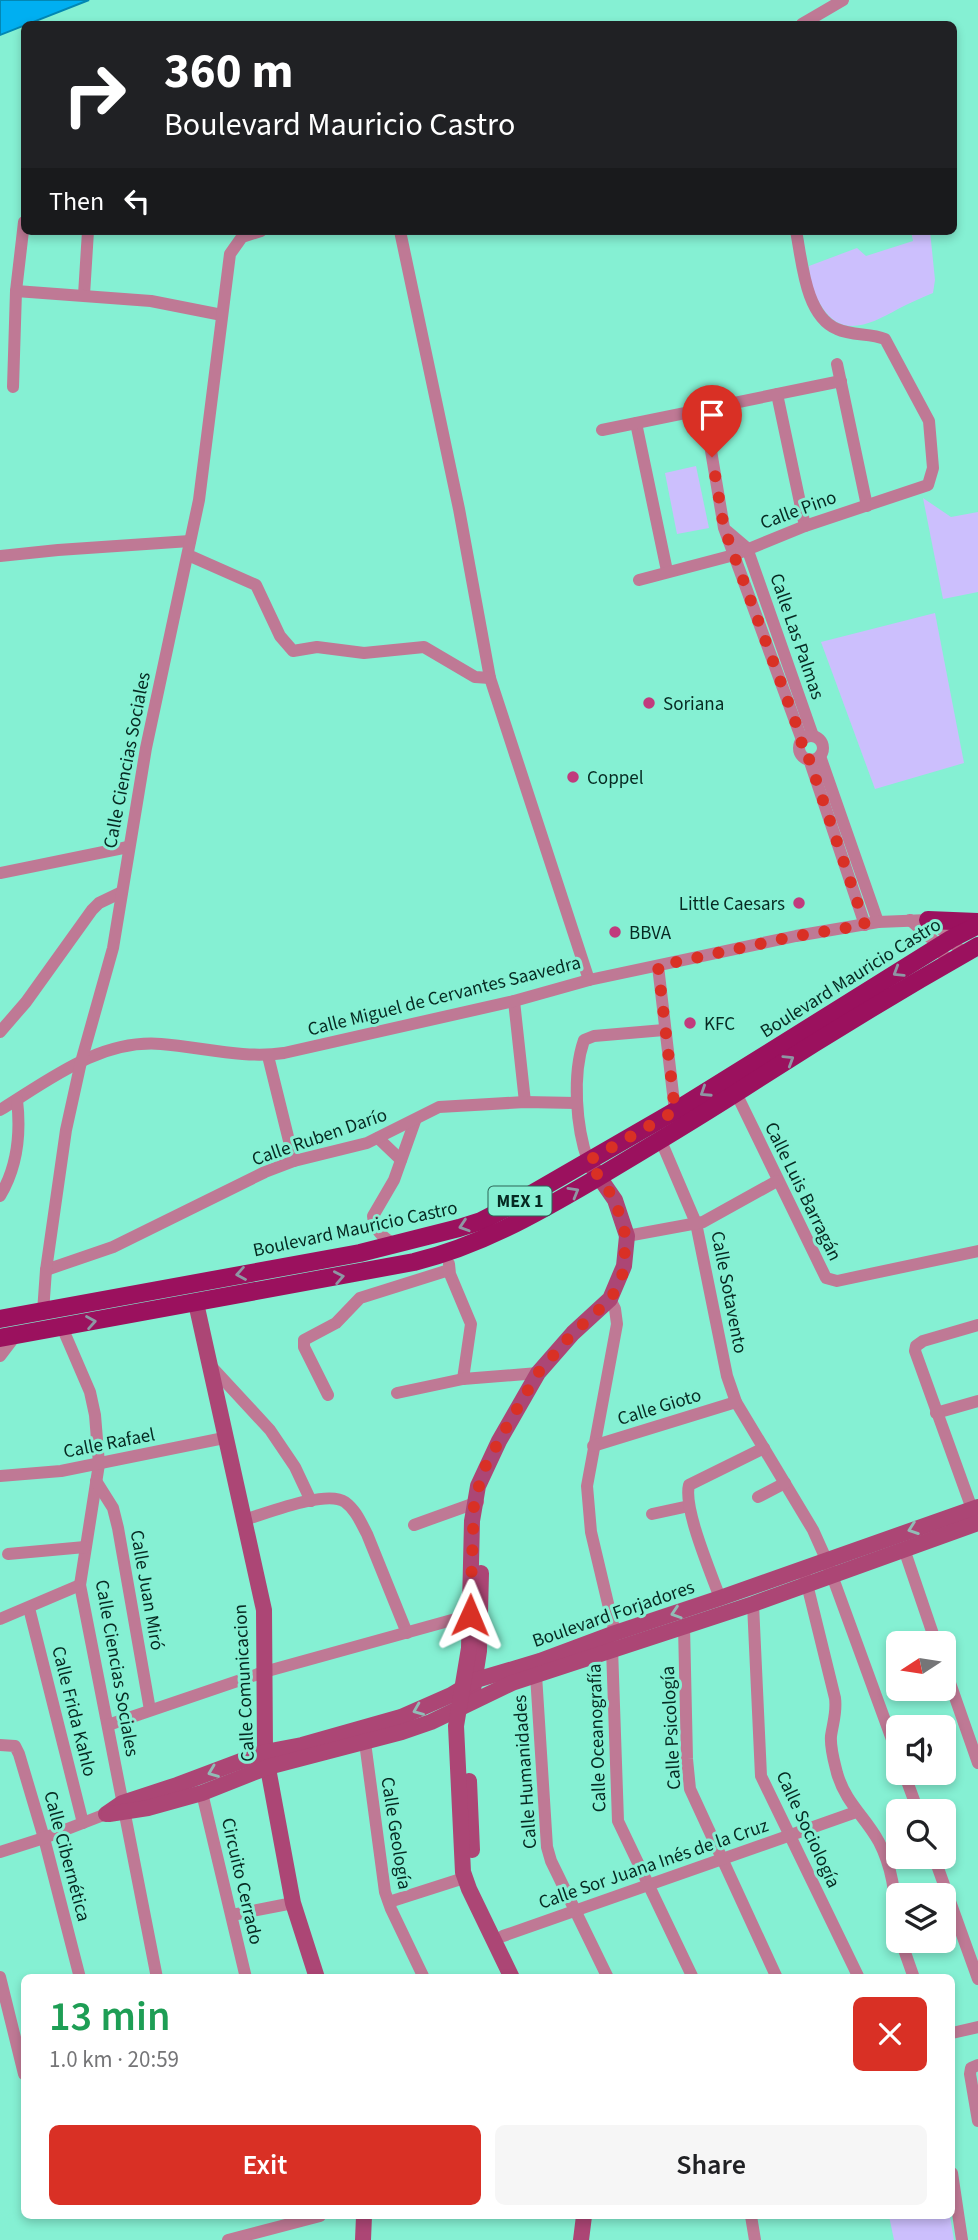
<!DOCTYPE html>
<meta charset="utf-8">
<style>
:root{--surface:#fff;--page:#f6f6f6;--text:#202124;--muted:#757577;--accent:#d93025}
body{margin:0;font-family:"Source Sans 3",sans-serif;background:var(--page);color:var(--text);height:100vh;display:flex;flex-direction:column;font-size:26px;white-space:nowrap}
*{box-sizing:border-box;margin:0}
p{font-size:23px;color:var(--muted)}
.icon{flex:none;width:38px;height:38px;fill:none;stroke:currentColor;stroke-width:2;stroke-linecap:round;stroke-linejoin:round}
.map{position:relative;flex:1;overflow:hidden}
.side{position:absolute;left:21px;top:1974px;width:934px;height:245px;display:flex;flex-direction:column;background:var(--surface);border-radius:10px;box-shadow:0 4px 10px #0003}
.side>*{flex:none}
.top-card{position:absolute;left:21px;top:21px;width:936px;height:214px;border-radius:10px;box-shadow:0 4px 10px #0003;background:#202124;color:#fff;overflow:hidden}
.needle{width:46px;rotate:258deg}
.fabs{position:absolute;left:886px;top:1631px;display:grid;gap:14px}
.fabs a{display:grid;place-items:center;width:70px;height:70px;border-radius:10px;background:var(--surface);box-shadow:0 4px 10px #0003;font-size:35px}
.pin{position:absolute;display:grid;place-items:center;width:60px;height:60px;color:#fff;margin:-72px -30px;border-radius:50% 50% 50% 0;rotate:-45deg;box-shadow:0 0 7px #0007}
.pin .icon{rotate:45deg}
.me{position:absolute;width:77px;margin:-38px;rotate:1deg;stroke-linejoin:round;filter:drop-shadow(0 0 5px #0008)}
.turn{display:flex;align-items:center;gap:24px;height:147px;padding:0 28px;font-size:32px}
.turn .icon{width:91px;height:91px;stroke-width:2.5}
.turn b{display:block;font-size:49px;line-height:60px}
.then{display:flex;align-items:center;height:66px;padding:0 28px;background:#0003;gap:14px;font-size:26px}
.round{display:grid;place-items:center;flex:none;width:74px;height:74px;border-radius:10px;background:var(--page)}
.summary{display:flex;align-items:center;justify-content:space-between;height:119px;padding:0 28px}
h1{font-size:42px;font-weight:600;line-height:52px;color:#1e9e55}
.primary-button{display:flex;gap:14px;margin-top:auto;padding:14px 28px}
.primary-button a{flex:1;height:80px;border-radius:10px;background:var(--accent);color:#fff;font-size:28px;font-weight:600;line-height:80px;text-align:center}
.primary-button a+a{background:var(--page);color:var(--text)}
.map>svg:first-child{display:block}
.green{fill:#ccbffd}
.water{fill:#00aff1;stroke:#0287b3;stroke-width:2}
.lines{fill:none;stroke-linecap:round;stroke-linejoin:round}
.street{stroke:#bf7995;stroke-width:12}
.secondary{stroke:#ac4675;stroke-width:16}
.primary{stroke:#9b115e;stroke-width:18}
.oneway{stroke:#8e97a4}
.oneway2{stroke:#91bdb7}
.route{stroke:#d93025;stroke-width:12;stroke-dasharray:0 21.6}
.poi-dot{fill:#c13b7d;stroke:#85f0d3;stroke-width:2.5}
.labels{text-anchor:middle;stroke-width:6;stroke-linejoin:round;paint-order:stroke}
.shield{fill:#85f0d3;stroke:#2c6557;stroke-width:2}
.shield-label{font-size:18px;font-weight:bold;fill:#062a22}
.street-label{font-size:19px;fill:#062a22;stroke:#85f0d3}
.poi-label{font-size:19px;fill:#062a22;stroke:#85f0d3;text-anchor:start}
</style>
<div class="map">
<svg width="978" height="2240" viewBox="0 0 978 2240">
<rect width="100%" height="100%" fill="#85f0d3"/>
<!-- green -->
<g class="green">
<path d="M911 231H930L935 280 933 293C921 298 909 303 898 309 871 324 842 339 822 307 814 295 810 280 809 266L857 248 866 256 913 241Z"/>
<path d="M696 466 709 528 677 534 665 473Z"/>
<path d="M923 498 951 517 978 512V592L943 599Z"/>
<path d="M935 613 964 763 875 789 821 642Z"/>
<path d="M889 2216H950L954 2240H894Z"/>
</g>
<!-- water -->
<path class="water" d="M0 0H89L0 35Z"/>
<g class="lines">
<!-- street -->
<g class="street">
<path d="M802 24 843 0"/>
<path d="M400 231 459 509 490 678 589 980"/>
<path d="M16 291 24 222"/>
<path d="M84 295 88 231"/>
<path d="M837 364 867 506"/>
<path d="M13 387 16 291 151 301 222 315"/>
<path d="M777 394 805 526"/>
<path d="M704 409 724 528 802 740"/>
<path d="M636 423 667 571"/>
<path d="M602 430 841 381"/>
<path d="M727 531 747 548 813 736"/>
<path d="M188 555 256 585 280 636 293 651 317 647 364 653 424 647 475 677 490 678"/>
<path d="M0 556 58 550 190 541"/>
<path d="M639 580 734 555 805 526 928 485 933 468 929 421 885 339C870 333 852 336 837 329 805 316 802 260 796 231"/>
<circle cx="811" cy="748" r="12"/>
<path d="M820 756 878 922"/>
<path d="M809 759 865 925"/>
<path d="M0 873 128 847"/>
<path d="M910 920 933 940 949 963"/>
<path d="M658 966 675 1111"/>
<path d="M514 1001 525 1102"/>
<path d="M0 1032 26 1002 92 910 99 903 122 892"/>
<path d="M268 1056 294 1161"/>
<path d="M736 1093 826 1278 837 1281 978 1251"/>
<path d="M0 1110C49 1080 100 1039 161 1044 202 1047 242 1059 284 1053L514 1001 589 980 796 936 878 922 928 920 945 932 963 954"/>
<path d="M378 1138 401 1160"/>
<path d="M661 1141 696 1223 727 1376 736 1402 813 1530 826 1559 898 1756"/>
<path d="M588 1161C576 1127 572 1075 584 1040L594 1036 664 1030"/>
<path d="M0 1196C18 1166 21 1134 17 1100"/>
<path d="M627 1236 703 1222 777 1181"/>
<path d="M396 1245C383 1238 374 1230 373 1216L394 1180 415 1121"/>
<path d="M449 1264 450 1274 471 1324 463 1379"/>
<path d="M46 1270 113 1247 265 1172 294 1161 367 1143 439 1107 525 1102 576 1103"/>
<path d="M610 1299 615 1309 617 1324 587 1486 591 1532 615 1633"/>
<path d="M43 1312 46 1270 66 1130 81 1062 113 948 146 748 199 500 230 254 242 237 261 231"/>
<path d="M62 1327 90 1392 95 1415 99 1464 80 1585 157 1978"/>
<path d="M0 1356 16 1335"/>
<path d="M209 1364 270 1430 295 1467 311 1501"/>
<path d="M397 1393 463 1379 538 1373"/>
<path d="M328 1395 304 1347V1340L336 1323 360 1298 449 1270"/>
<path d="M936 1413 978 1401"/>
<path d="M593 1446 736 1402"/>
<path d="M0 1476 61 1471 224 1438"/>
<path d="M96 1481 113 1508 118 1528 150 1710"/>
<path d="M758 1497 785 1483"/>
<path d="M972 1509 915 1351 916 1346 923 1341 978 1325"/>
<path d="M652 1514 689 1506"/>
<path d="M244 1520C265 1514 327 1489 345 1502 356 1510 361 1523 367 1534L407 1633"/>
<path d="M414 1525 478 1502"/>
<path d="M904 1549 936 1643"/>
<path d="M8 1554 85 1547"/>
<path d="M805 1576 835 1698C837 1712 833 1722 831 1736 830 1748 834 1761 837 1773 846 1804 865 1816 879 1842 893 1869 895 1896 898 1926"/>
<path d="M720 1598C711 1573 683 1508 689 1485L764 1448"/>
<path d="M753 1604 761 1776 859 1978"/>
<path d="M29 1608 83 1823"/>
<path d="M0 1619 80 1585"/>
<path d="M684 1626 687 1759 690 1789 777 1978"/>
<path d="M612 1648 618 1821 693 1978"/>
<path d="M943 1663 978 1763"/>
<path d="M536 1675 547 1847 551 1861 608 1978"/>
<path d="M108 1725 264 1672 470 1615"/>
<path d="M364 1735 385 1892 391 1909 424 1978"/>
<path d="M0 1745 15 1746 19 1754 44 1838 80 1978"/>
<path d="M904 1773 918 1811"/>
<path d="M202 1793 246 1978"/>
<path d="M0 1852 44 1838 106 1814"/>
<path d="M934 1857 978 1979"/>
<path d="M389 1902 464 1878"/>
<path d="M232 1915 293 1903"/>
<path d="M503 1936 856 1812"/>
<path d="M901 1941 914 1978"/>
<path d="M0 1977 24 2074"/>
<path d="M952 2033 978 2027"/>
<path d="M978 2065 971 2068 970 2074 978 2121"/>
<path d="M952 2173 962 2240"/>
<path d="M751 2216 755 2240"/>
<path d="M228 2240 320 2216"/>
</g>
<!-- secondary -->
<g class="secondary">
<path d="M196 1303 264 1610 265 1752 293 1903 317 1978"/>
<path d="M473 1690 479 1651 481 1573"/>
<path d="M469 1781 472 1850"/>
<path d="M106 1814 122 1803 177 1785 265 1752 302 1745 401 1717 451 1695 476 1680 540 1661 615 1633 720 1598 978 1507"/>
<path d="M109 1814 148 1808 202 1793 268 1767 402 1732 431 1722 512 1683 753 1604 978 1523"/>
<path d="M512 1978 469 1889 463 1872 456 1726 469 1648 472 1521 478 1486 499 1441 538 1373 573 1333 610 1299 624 1266 627 1236 615 1200 588 1161"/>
<path d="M363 2240 364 2216"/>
<path d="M581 2240 584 2216"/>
</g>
<!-- primary -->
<g class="primary">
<path d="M928 920 978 922"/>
<path d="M0 1319 360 1253 459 1228 481 1221 514 1204 675 1111 951 939 978 925"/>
<path d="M0 1338 414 1262C479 1246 534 1215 592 1181 639 1153 686 1125 733 1095 813 1043 895 993 978 946"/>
</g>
</g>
<!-- one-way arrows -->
<defs><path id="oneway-chevron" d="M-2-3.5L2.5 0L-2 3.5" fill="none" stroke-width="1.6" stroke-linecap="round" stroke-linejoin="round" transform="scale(1.75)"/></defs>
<g class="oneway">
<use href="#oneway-chevron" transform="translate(898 972) rotate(148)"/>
<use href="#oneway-chevron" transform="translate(789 1060) rotate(-32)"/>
<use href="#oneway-chevron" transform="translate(705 1092) rotate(147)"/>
<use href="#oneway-chevron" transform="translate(574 1192) rotate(-30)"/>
<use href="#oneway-chevron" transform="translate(464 1226) rotate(162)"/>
<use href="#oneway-chevron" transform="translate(241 1274) rotate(170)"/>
<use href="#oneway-chevron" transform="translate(339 1277) rotate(-11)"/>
<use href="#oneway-chevron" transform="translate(91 1322) rotate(-10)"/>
</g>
<g class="oneway2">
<use href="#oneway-chevron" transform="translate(913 1529) rotate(161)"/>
<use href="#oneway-chevron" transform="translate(676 1613) rotate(162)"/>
<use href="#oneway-chevron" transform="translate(418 1710) rotate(158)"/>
<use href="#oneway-chevron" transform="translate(213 1772) rotate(159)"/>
</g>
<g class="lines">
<!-- route -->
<path class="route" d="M470 1615 474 1503 484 1469 507 1426 538 1373 573 1333 611 1299 623 1273 626 1237 615 1200 588 1161 675 1111 658 966 796 936 865 925 809 759 803 756 800 750 802 740 724 528 712 457"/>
</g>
<!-- markers -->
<g class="poi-dot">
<circle cx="649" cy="703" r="7"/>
<circle cx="573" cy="777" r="7"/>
<circle cx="799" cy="903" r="7"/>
<circle cx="615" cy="932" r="7"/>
<circle cx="690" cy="1023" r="7"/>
</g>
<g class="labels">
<!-- shield labels -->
<rect class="shield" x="488.5" y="1186.5" width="63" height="29" rx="5"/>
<g class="shield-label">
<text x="520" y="1207">MEX 1</text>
</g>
<!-- street labels -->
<g class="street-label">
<text transform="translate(798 509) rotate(-20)" y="7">Calle Pino</text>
<text transform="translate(798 636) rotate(71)" y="7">Calle Las Palmas</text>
<text transform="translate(126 760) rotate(-79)" y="7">Calle Ciencias Sociales</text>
<text transform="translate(850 977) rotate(-32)" y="7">Boulevard Mauricio Castro</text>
<text transform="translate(444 995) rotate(-14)" y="7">Calle Miguel de Cervantes Saavedra</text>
<text transform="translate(319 1136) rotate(-19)" y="7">Calle Ruben Darío</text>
<text transform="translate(804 1191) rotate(64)" y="7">Calle Luis Barragán</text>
<text transform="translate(355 1228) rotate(-12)" y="7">Boulevard Mauricio Castro</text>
<text transform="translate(730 1292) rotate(79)" y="7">Calle Sotavento</text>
<text transform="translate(659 1406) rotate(-17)" y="7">Calle Gioto</text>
<text transform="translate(109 1442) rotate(-11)" y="7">Calle Rafael</text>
<text transform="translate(148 1590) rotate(80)" y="7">Calle Juan Miró</text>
<text transform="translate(613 1613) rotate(-19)" y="7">Boulevard Forjadores</text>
<text transform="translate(118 1668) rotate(80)" y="7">Calle Ciencias Sociales</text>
<text transform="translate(243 1683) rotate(-93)" y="7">Calle Comunicacion</text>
<text transform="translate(75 1711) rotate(76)" y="7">Calle Frida Kahlo</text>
<text transform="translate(670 1728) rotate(-93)" y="7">Calle Psicología</text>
<text transform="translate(596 1738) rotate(-92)" y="7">Calle Oceanografía</text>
<text transform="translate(524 1772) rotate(-94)" y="7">Calle Humanidades</text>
<text transform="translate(809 1829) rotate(65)" y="7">Calle Sociología</text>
<text transform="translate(397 1833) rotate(81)" y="7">Calle Geología</text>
<text transform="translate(68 1856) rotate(75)" y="7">Calle Cibernética</text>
<text transform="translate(653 1863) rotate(-19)" y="7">Calle Sor Juana Inés de la Cruz</text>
<text transform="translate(243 1881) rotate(77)" y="7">Circuito Cerrado</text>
</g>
<!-- poi labels -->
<g class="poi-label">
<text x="663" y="710">Soriana</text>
<text x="587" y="784">Coppel</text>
<text x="785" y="910" text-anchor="end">Little Caesars</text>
<text x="629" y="939">BBVA</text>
<text x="704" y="1030">KFC</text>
</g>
</g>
</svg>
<div class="fabs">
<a><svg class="needle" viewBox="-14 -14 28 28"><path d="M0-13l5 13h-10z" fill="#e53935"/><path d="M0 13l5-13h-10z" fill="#757577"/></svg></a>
<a><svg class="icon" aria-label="sound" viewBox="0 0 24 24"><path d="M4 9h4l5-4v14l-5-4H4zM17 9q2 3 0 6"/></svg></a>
<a><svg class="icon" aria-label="search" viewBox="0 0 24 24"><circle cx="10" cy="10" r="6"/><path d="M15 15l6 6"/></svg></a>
<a><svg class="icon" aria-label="layers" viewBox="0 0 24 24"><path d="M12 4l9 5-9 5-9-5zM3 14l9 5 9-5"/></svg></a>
</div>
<div class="pin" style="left:712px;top:457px;background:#d93025"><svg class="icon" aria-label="arrive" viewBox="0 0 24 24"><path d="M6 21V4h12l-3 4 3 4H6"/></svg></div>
<svg class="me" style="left:470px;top:1615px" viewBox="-20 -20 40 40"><path d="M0-17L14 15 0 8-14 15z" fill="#d93025" stroke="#fff" stroke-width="4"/></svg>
<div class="top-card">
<div class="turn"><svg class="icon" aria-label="right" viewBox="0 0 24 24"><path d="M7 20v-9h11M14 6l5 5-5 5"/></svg><div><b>360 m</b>Boulevard Mauricio Castro</div></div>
<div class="then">Then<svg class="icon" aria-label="left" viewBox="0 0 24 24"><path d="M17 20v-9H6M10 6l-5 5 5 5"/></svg></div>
</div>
<section class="side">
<div class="summary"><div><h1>13 min</h1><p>1.0 km · 20:59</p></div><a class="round" style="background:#d93025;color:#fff"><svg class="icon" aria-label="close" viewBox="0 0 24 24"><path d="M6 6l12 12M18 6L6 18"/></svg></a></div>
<div class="primary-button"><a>Exit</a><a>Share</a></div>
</section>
</div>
